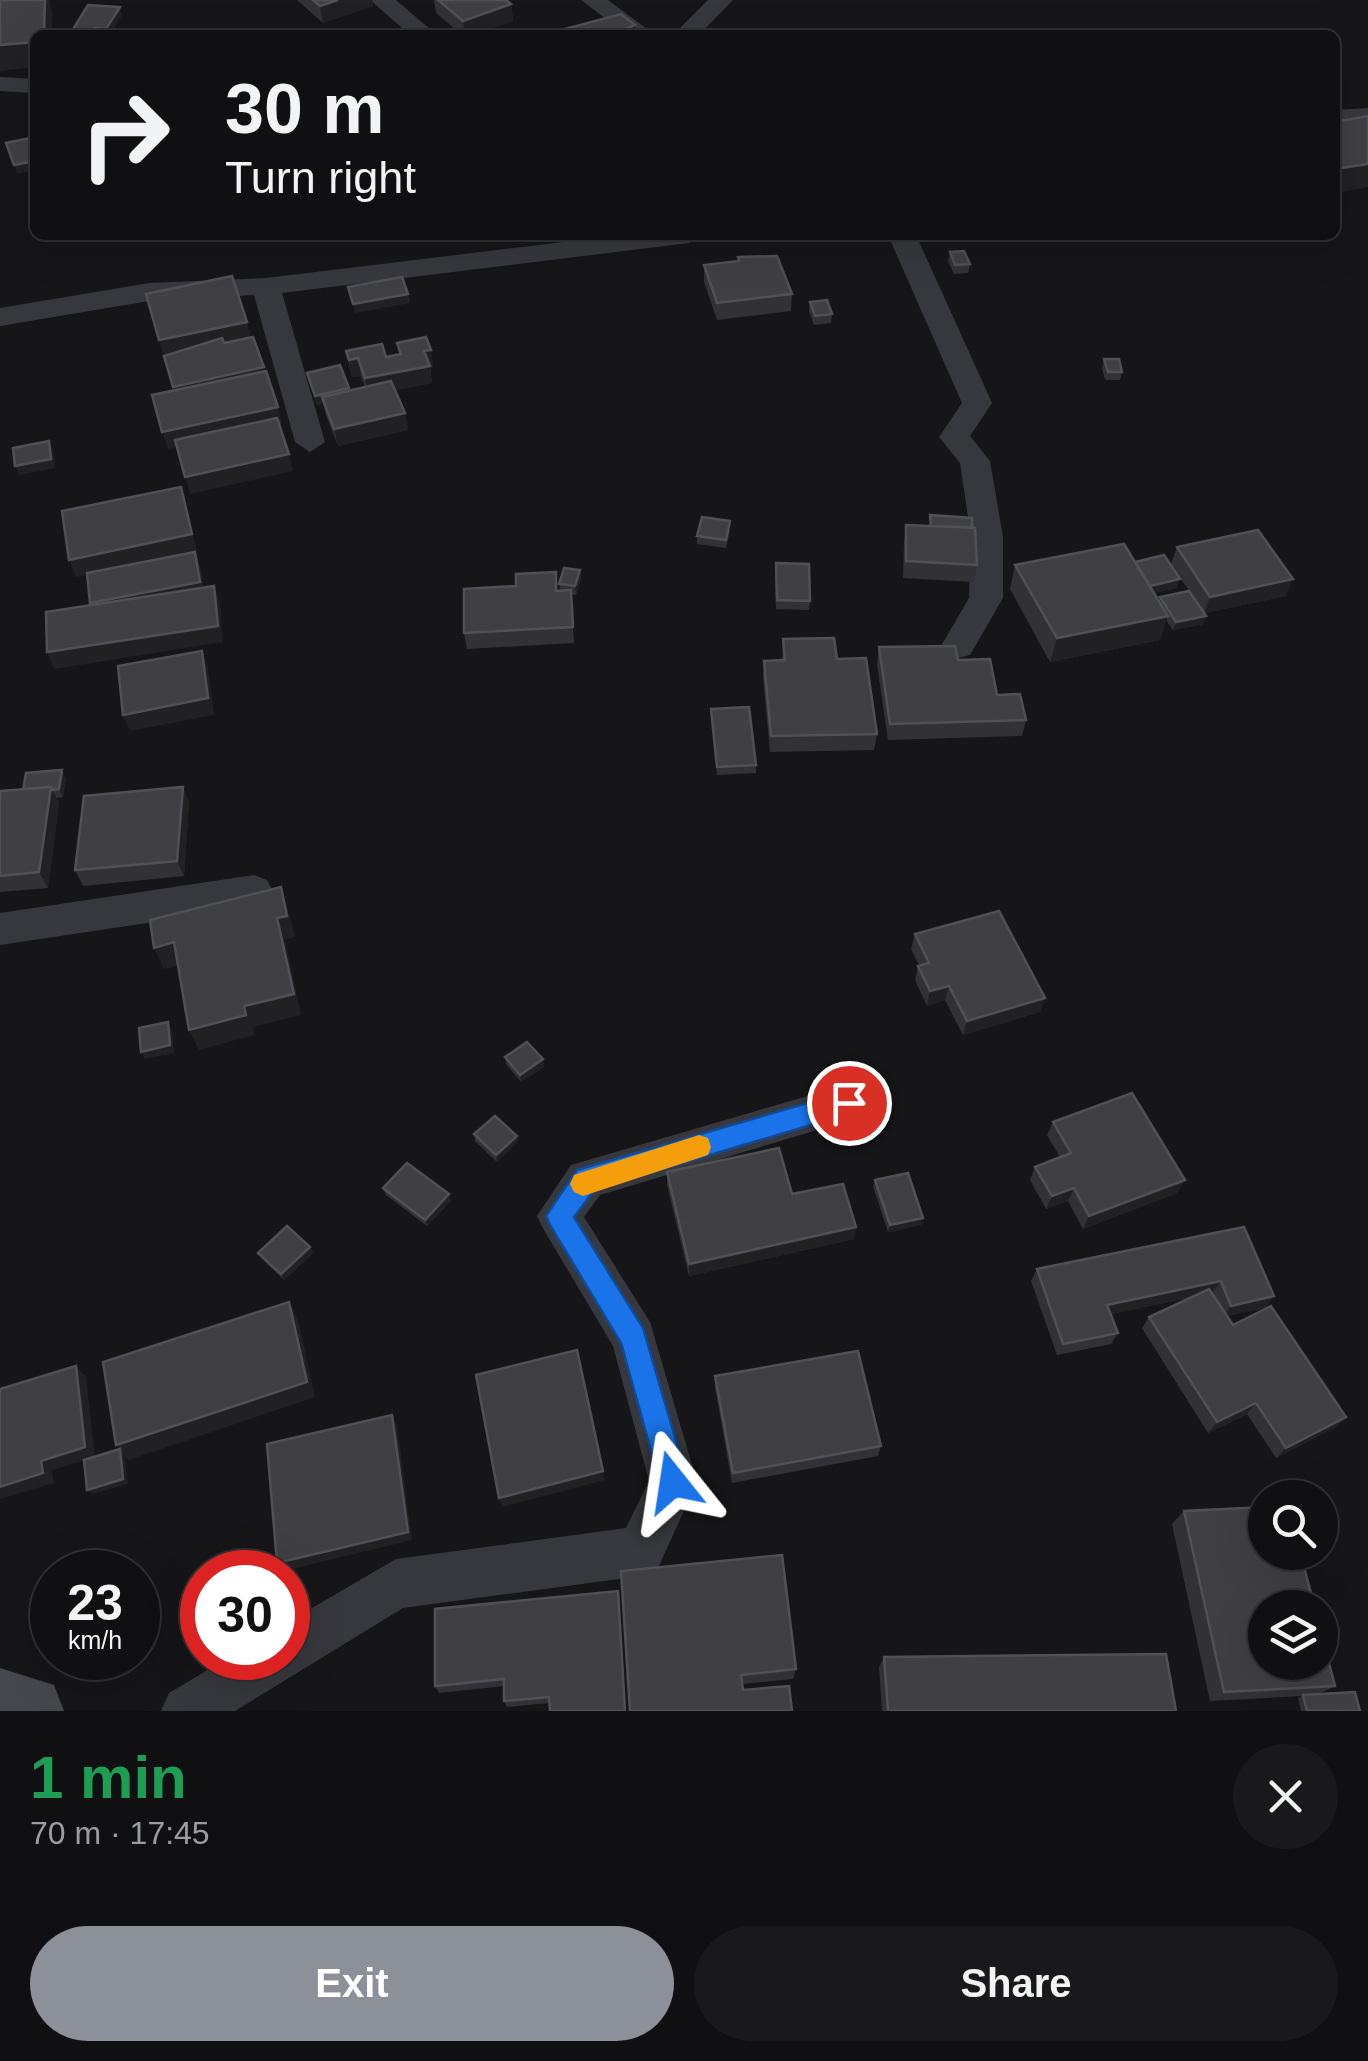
<!DOCTYPE html>
<meta charset="utf-8">
<style>
:root{--surface:#101012;--page:#19191b;--text:#f1f3f6;--muted:#9c9d9f;--line:#303032;--accent:#8c9099}
body{margin:0;font-family:Arial,sans-serif;background:var(--page);color:var(--text);height:100vh;display:flex;flex-direction:column;font-size:38px;white-space:nowrap}
*{box-sizing:border-box;margin:0}
p{font-size:32px;color:var(--muted)}
.icon{flex:none;width:55px;height:55px;fill:none;stroke:currentColor;stroke-width:2;stroke-linecap:round;stroke-linejoin:round}
.map{position:relative;height:1711px;overflow:hidden}
.side{display:flex;flex-direction:column;background:var(--surface);flex:1}
.side>*{flex:none}
.guide{position:absolute;left:30px;top:30px;width:1310px;height:210px;border-radius:15px;box-shadow:0 10px 40px #0002,0 0 0 2px var(--line);background:#101012;color:var(--text);overflow:hidden}
.controls{position:absolute;left:1248px;top:1480px;display:grid;gap:20px}
.controls a{display:grid;place-items:center;width:90px;height:90px;border-radius:50%;background:var(--surface);box-shadow:0 10px 40px #0002,0 0 0 2px var(--line);font-size:50px}
.speed{position:absolute;left:30px;top:1550px;display:flex;gap:20px;font-size:50px;font-weight:700;text-align:center}
.speed>*{display:grid;place-content:center;width:130px;height:130px;border-radius:50%;background:var(--surface);box-shadow:0 10px 40px #0002,0 0 0 2px var(--line);line-height:1}
.speed small{font-size:25px;font-weight:400}
.speed .limit{border:15px solid #d22;background:#fff;color:#111}
.pin{position:absolute;display:grid;place-items:center;width:85px;height:85px;color:#fff;margin:-42px;border:5px solid #fff;border-radius:50%;box-shadow:0 2px 10px #0007}
.me{position:absolute;width:110px;margin:-55px;rotate:345deg;stroke-linejoin:round;filter:drop-shadow(0 0 8px #0008)}
.turn{display:flex;align-items:center;gap:35px;height:210px;padding:0 30px;font-size:45px}
.turn .icon{width:130px;height:130px;stroke-width:2.5}
.turn b{display:block;font-size:70px;line-height:85px}
.round{display:grid;place-items:center;flex:none;width:105px;height:105px;border-radius:52px;background:var(--page)}
.overview{display:flex;align-items:center;justify-content:space-between;height:170px;padding:0 30px}
h1{font-size:60px;font-weight:700;line-height:75px;color:#1e9e55}
.primary-button{display:flex;gap:20px;margin-top:auto;padding:20px 30px}
.primary-button a{flex:1;height:115px;border-radius:60px;background:var(--accent);color:#fff;font-size:40px;font-weight:700;line-height:115px;text-align:center}
.primary-button a+a{background:var(--page);color:var(--text)}
.map>svg:first-child{display:block}
.lines{fill:none;stroke-linecap:round;stroke-linejoin:round}
.minor{fill:#37383d;fill-rule:evenodd}
.secondary{fill:#45474d;fill-rule:evenodd}
.wall{fill:#323236}
.shaded-wall{fill:#212124}
.building{fill:#3f3f44;stroke:#4f5156;stroke-width:2.5}
.route{fill:#1a73e8;stroke:#114b97;stroke-width:2.5}
.slow{fill:#f59e0b}
</style>
<div class="map">
<svg width="1368" height="1711" viewBox="0 0 1368 1711">
<rect width="100%" height="100%" fill="#161618"/>
<g class="lines">
<!-- minor -->
<g class="minor">
<path d="M370 0H396L437 35H410Z"/>
<path d="M581 0H608L655 35H627Z"/>
<path d="M708 0H733L699 35H673Z"/>
<path d="M0 77 35 79V93L0 91Z"/>
<path d="M1368 108V124L1335 126V110Z"/>
<path d="M621 235H703L689 243 282 293 325 442 310 452 295 442 254 295 149 301 0 326V308L149 283 266 278Z"/>
<path d="M888 235H916L992 403 970 436 990 461 1003 537V598L970 655 958 658 946 655 941 646 969 598 971 537 960 463 939 437 962 403Z"/>
<path d="M254 875 267 880 273 891 267 902 254 907 0 945V913Z"/>
<path d="M849 1084 864 1090 870 1103 864 1116 600 1195 584 1217 650 1322 697 1482 658 1568 641 1576 403 1608 235 1711H161L169 1693 228 1658H288V1622L396 1559 626 1528 649 1481 613 1346 544 1230 537 1216 571 1165Z"/>
</g>
<!-- secondary -->
<path class="secondary" d="M0 1668 54 1685 64 1711H0Z"/>
</g>
<!-- wall -->
<g class="wall">
<path d="M297 0H372L373 6 323 23Z"/>
<path d="M434 0H506L511 4 513 21 472 35H462L436 13Z"/>
<path d="M950 252 970 264 968 273 954 274 948 261Z"/>
<path d="M738 257 792 294 791 311 717 320 704 282V265L738 261Z"/>
<path d="M810 302 832 314 831 323 814 325 809 311Z"/>
<path d="M397 343 433 367H430L432 383 395 390 405 413 408 430 338 446 326 415 323 403 317 405 307 373 349 391 365 387 361 376 352 377 346 351 386 357 399 354Z"/>
<path d="M1104 359 1122 372 1120 380H1105L1102 368Z"/>
<path d="M930 515 977 565 974 582 903 578 904 542 906 525 929 526Z"/>
<path d="M730 530 726 548 697 544V536Z"/>
<path d="M1177 547 1286 596 1204 613 1206 616 1203 624 1173 630 1166 620 1160 640 1050 662 1010 589 1015 565 1135 562 1177 588 1154 593 1159 601 1160 597 1197 603 1171 564Z"/>
<path d="M580 570 581 579 576 595 571 594 574 643 467 649 464 633 516 586 560 591 559 584Z"/>
<path d="M775 572 810 601 809 610 776 609Z"/>
<path d="M783 639 837 659 877 734 874 750 770 752 763 677 764 661 782 660Z"/>
<path d="M879 647 958 660 1026 720 1022 736 888 740 877 664Z"/>
<path d="M711 709 756 765V773L717 775Z"/>
<path d="M62 770 66 779 63 797 56 798 59 803 48 888 0 892V791L23 790Z"/>
<path d="M183 787 189 803 184 876 83 886 75 870Z"/>
<path d="M915 934 1045 998 1040 1012 963 1035 945 1000 927 1006 915 980 918 966 919 965 911 949Z"/>
<path d="M505 1057 543 1059 544 1067 521 1082 506 1064Z"/>
<path d="M1053 1122 1177 1193 1083 1229 1068 1201 1046 1209 1030 1180 1035 1167 1060 1157 1047 1135Z"/>
<path d="M474 1134 517 1136 518 1142 497 1162 475 1141Z"/>
<path d="M667 1172 792 1194 854 1239 689 1276 667 1185Z"/>
<path d="M875 1180 923 1218 921 1225 888 1232 873 1186Z"/>
<path d="M383 1188 451 1201 427 1226 386 1195Z"/>
<path d="M1244 1227 1274 1296 1265 1308 1227 1316 1233 1325 1336 1427 1276 1458 1247 1414 1208 1433 1142 1328 1149 1317 1193 1297 1111 1314 1118 1333 1111 1344 1057 1355 1031 1281 1037 1269Z"/>
<path d="M310 1247 313 1253 284 1280 262 1259 258 1253Z"/>
<path d="M715 1376 881 1446 878 1456 732 1483 715 1387Z"/>
<path d="M1184 1511 1335 1686 1319 1694 1360 1711H1301L1298 1698 1302 1696 1210 1701 1172 1524Z"/>
<path d="M621 1571 796 1669 793 1679 742 1684 743 1690 630 1711Z"/>
<path d="M618 1591 549 1703 507 1707 504 1701V1686L439 1693 435 1686Z"/>
<path d="M884 1657 1176 1711H882L879 1667Z"/>
</g>
<!-- shaded-wall -->
<g class="shaded-wall">
<path d="M45 0H49L52 12V35H44Z"/>
<path d="M338 0H372L373 6 323 23 320 6Z"/>
<path d="M511 4 513 21 472 35H465L463 21Z"/>
<path d="M120 7 122 15 110 35H108L106 29Z"/>
<path d="M635 25 636 35H626V29Z"/>
<path d="M35 42V67L0 71V45Z"/>
<path d="M35 161V170L17 174 14 165Z"/>
<path d="M1368 164V187L1335 193V169Z"/>
<path d="M408 294 410 303 355 313 353 304Z"/>
<path d="M247 322 251 339 164 357 159 340Z"/>
<path d="M431 350 433 367H430L432 383 368 396 365 378 424 351Z"/>
<path d="M358 358 361 376 352 377 349 360Z"/>
<path d="M264 367 268 385 179 405 173 387Z"/>
<path d="M349 388 351 397H322L323 403 317 405 315 396Z"/>
<path d="M278 407 282 424 168 449 162 432Z"/>
<path d="M405 413 408 430 338 446 334 429Z"/>
<path d="M49 441 53 450 55 468 19 475 15 466Z"/>
<path d="M289 454 293 471 190 494 185 477Z"/>
<path d="M181 487 197 551 76 577 69 560Z"/>
<path d="M195 552 201 569 205 599 97 620 90 603Z"/>
<path d="M580 570 581 579 576 595 575 586Z"/>
<path d="M1180 579 1177 588 1145 595 1147 587Z"/>
<path d="M1293 579 1286 596 1204 613 1210 597Z"/>
<path d="M214 586 220 603 223 642 54 669 47 652Z"/>
<path d="M1168 616 1160 640 1050 662 1057 638Z"/>
<path d="M1206 616 1203 624 1173 630 1176 622Z"/>
<path d="M202 651 208 668 214 715 130 731 123 715Z"/>
<path d="M62 770 66 779 63 797 59 789Z"/>
<path d="M51 787 59 803 48 888 39 872Z"/>
<path d="M183 787 189 803 184 876 177 861Z"/>
<path d="M281 887 288 910 295 937 285 940 301 1015 253 1027 254 1035 199 1050 189 1030 244 1006 277 918Z"/>
<path d="M174 942 184 964 164 969 154 948Z"/>
<path d="M949 986 945 1000 927 1006 930 991Z"/>
<path d="M1045 998 1040 1012 963 1035 967 1021Z"/>
<path d="M168 1022 172 1030 174 1053 145 1059 141 1052Z"/>
<path d="M543 1059 544 1067 521 1082 520 1075Z"/>
<path d="M517 1136 518 1142 497 1162 496 1155Z"/>
<path d="M1185 1180 1177 1193 1083 1229 1089 1216Z"/>
<path d="M1074 1188 1068 1201 1046 1209 1052 1196Z"/>
<path d="M449 1194 451 1201 427 1226 425 1220Z"/>
<path d="M923 1218 921 1225 888 1232 890 1225Z"/>
<path d="M856 1227 854 1239 689 1276V1264Z"/>
<path d="M310 1247 313 1253 284 1280 281 1274Z"/>
<path d="M1221 1281 1213 1292 1100 1317 1107 1305Z"/>
<path d="M1274 1296 1265 1308 1223 1317 1231 1306Z"/>
<path d="M289 1302 298 1319 315 1397 129 1460 124 1455 128 1484 92 1494 87 1490 120 1450 116 1445Z"/>
<path d="M76 1366 86 1377 95 1457 52 1470 54 1483 0 1499V1487L41 1461Z"/>
<path d="M1256 1403 1247 1414 1208 1433 1217 1422Z"/>
<path d="M392 1415 397 1425 412 1540 284 1571 277 1563Z"/>
<path d="M1346 1417 1336 1427 1276 1458 1286 1448Z"/>
<path d="M603 1471 605 1480 502 1507 499 1498Z"/>
</g>
<!-- building -->
<g class="building">
<path d="M0 0H45L44 35H35V42L0 45Z"/>
<path d="M313 0H338L320 6Z"/>
<path d="M438 0H506L511 4 463 21Z"/>
<path d="M88 5 120 7 106 29 95 28 91 35 70 34Z"/>
<path d="M621 14 635 25 626 29 634 35H567L561 30Z"/>
<path d="M96 32 130 35H93Z"/>
<path d="M1368 116V164L1335 169V122Z"/>
<path d="M35 137V161L14 165 6 143Z"/>
<path d="M964 251 970 264 955 265 950 252Z"/>
<path d="M777 256 792 294 717 303 704 265 739 261 738 257Z"/>
<path d="M232 276 247 322 159 340 146 294Z"/>
<path d="M402 277 408 294 353 304 348 287Z"/>
<path d="M827 300 832 314 815 316 810 302Z"/>
<path d="M253 337 264 367 173 387 164 356 222 338 224 343Z"/>
<path d="M426 337 431 350 424 351 430 366 365 378 358 358 349 360 346 351 382 344 386 357 401 354 397 343Z"/>
<path d="M1104 359H1119L1122 372H1108Z"/>
<path d="M340 365 349 388 315 396 307 373Z"/>
<path d="M266 371 278 407 162 432 152 395Z"/>
<path d="M391 381 405 413 334 429 322 397Z"/>
<path d="M277 418 289 454 185 477 175 440Z"/>
<path d="M49 441 51 459 15 466 13 448Z"/>
<path d="M181 487 192 534 69 560 62 511Z"/>
<path d="M930 515 972 518V528L931 526Z"/>
<path d="M702 517 730 521 726 540 697 536Z"/>
<path d="M906 525 975 528 977 565 906 561Z"/>
<path d="M1258 530 1293 579 1210 597 1177 547Z"/>
<path d="M1124 544 1168 616 1057 638 1015 565Z"/>
<path d="M195 552 200 582 90 603 87 573Z"/>
<path d="M1164 555 1180 579 1150 586 1135 562Z"/>
<path d="M776 563 809 564 810 601 777 600Z"/>
<path d="M564 568 580 570 575 586 559 584Z"/>
<path d="M556 572V591L571 590 573 627 464 633V589L516 586V574Z"/>
<path d="M214 586 218 626 47 652 46 612Z"/>
<path d="M1189 591 1206 616 1176 622 1160 597Z"/>
<path d="M834 638 837 659 866 658 877 734 771 736 764 661 785 660 783 639Z"/>
<path d="M955 646 958 660 990 659 997 695 1020 694 1026 720 890 724 879 647Z"/>
<path d="M202 651 208 698 123 715 118 666Z"/>
<path d="M749 707 756 765 717 767 711 709Z"/>
<path d="M62 770 59 789 51 790V787L23 790 26 773Z"/>
<path d="M51 787 39 872 0 876V791Z"/>
<path d="M183 787 177 861 75 870 84 796Z"/>
<path d="M281 887 287 916 277 918 294 994 244 1006 246 1015 189 1030 174 942 154 948 150 920Z"/>
<path d="M999 911 1045 998 967 1021 949 986 930 991 918 966 929 963 915 934Z"/>
<path d="M168 1022 170 1045 141 1052 139 1028Z"/>
<path d="M527 1042 543 1059 520 1075 505 1057Z"/>
<path d="M1132 1093 1185 1180 1089 1216 1074 1188 1052 1196 1035 1167 1071 1153 1053 1122Z"/>
<path d="M495 1116 517 1136 496 1155 474 1134Z"/>
<path d="M779 1148 792 1194 843 1184 856 1227 689 1264 667 1172Z"/>
<path d="M407 1163 449 1194 425 1220 383 1188Z"/>
<path d="M908 1173 923 1218 890 1225 875 1180Z"/>
<path d="M287 1226 310 1247 281 1274 258 1253Z"/>
<path d="M1244 1227 1274 1296 1231 1306 1221 1281 1107 1305 1118 1333 1063 1344 1037 1269Z"/>
<path d="M1209 1289 1233 1325 1271 1306 1346 1417 1286 1448 1256 1403 1217 1422 1149 1317Z"/>
<path d="M289 1302 307 1382 116 1445 103 1362Z"/>
<path d="M577 1350 603 1471 499 1498 476 1375Z"/>
<path d="M858 1351 881 1446 733 1473 715 1376Z"/>
<path d="M76 1366 85 1447 41 1461 43 1473 0 1487V1389Z"/>
<path d="M392 1415 408 1532 277 1563 267 1444Z"/>
<path d="M120 1449 123 1479 87 1490 84 1460Z"/>
<path d="M1265 1507V1552H1300L1315 1608H1265V1662H1320V1628L1335 1686 1224 1692 1184 1511Z"/>
<path d="M782 1555 796 1669 741 1675 743 1690 789 1686 792 1711H630L621 1571Z"/>
<path d="M618 1591 625 1711H550L549 1697 504 1701V1679L435 1686V1609Z"/>
<path d="M1166 1654 1176 1711H888L884 1657Z"/>
<path d="M1355 1692 1360 1711H1307L1303 1695Z"/>
</g>
<!-- route -->
<path class="route" d="M849 1091 862 1103 858 1111 595 1189 574 1217 643 1328 688 1482 683 1493 673 1497 663 1493 621 1343 550 1225 546 1216 577 1170Z"/>
<!-- slow -->
<path class="slow" d="M699 1135 708 1138 711 1147 708 1155 583 1196 574 1192 570 1184 574 1175 583 1172Z"/>
</svg>
<div class="controls">
<a><svg class="icon" aria-label="search" viewBox="0 0 24 24"><circle cx="10" cy="10" r="6"/><path d="M15 15l6 6"/></svg></a>
<a><svg class="icon" aria-label="layers" viewBox="0 0 24 24"><path d="M12 4l9 5-9 5-9-5zM3 14l9 5 9-5"/></svg></a>
</div>
<div class="speed"><div>23<small>km/h</small></div><div class="limit">30</div></div>
<div class="pin" style="left:849px;top:1103px;background:#d93025"><svg class="icon" aria-label="arrive" viewBox="0 0 24 24"><path d="M6 21V4h12l-3 4 3 4H6"/></svg></div>
<svg class="me" style="left:673px;top:1482px" viewBox="-20 -20 40 40"><path d="M0-17L14 15 0 8-14 15z" fill="#1a73e8" stroke="#fff" stroke-width="4"/></svg>
<div class="guide">
<div class="turn"><svg class="icon" aria-label="right" viewBox="0 0 24 24"><path d="M7 20v-9h11M14 6l5 5-5 5"/></svg><div><b>30 m</b>Turn right</div></div>
</div>
</div>
<section class="side">
<div class="overview"><div><h1>1 min</h1><p>70 m · 17:45</p></div><a class="round"><svg class="icon" aria-label="close" viewBox="0 0 24 24"><path d="M6 6l12 12M18 6L6 18"/></svg></a></div>
<div class="primary-button"><a>Exit</a><a>Share</a></div>
</section>
